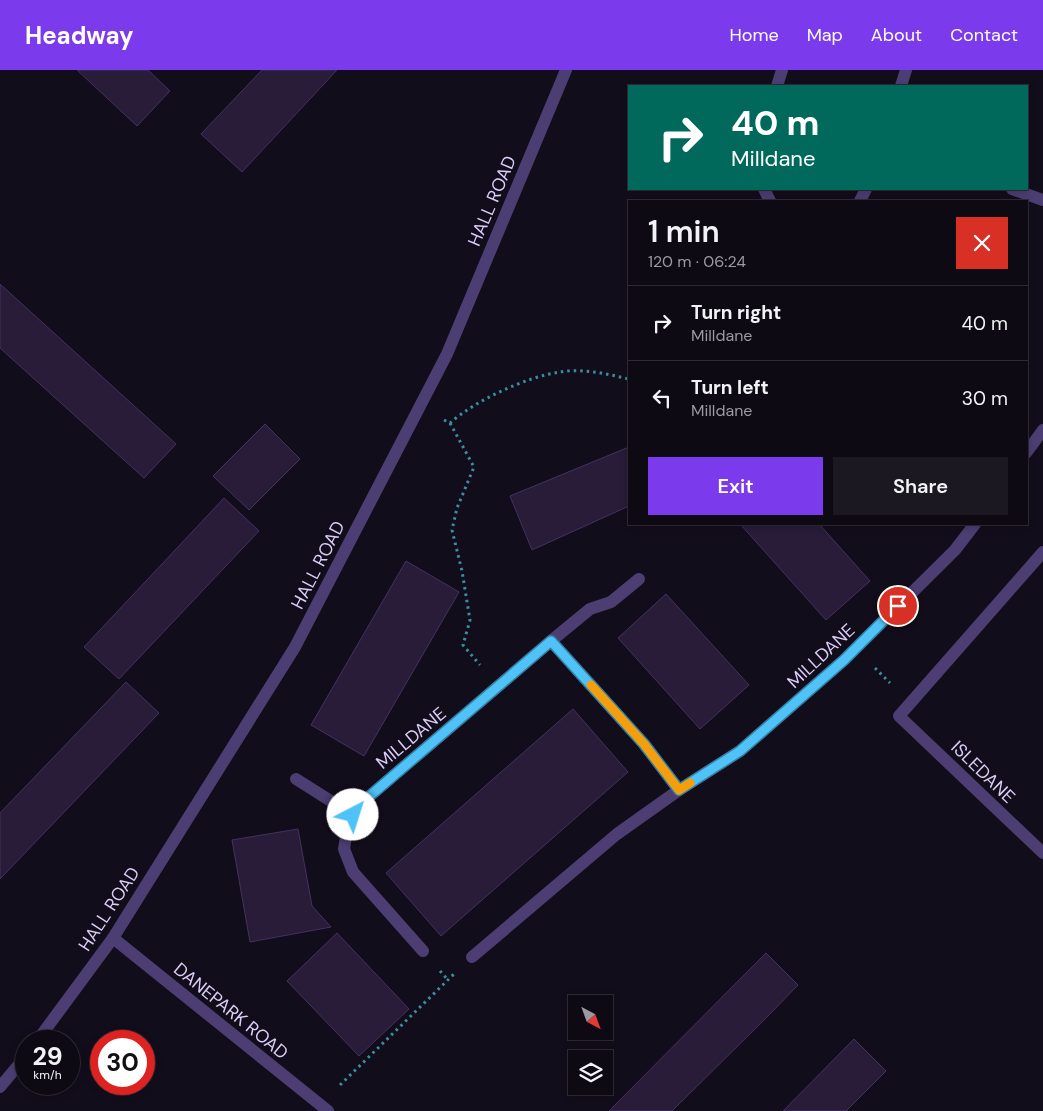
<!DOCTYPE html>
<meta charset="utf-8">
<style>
:root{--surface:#0e0a14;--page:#1c1822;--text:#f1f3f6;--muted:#9b9aa0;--line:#2e2b34;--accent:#7c3aed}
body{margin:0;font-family:"DM Sans",sans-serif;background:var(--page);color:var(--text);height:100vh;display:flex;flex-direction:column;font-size:19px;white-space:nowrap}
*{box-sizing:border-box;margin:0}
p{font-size:16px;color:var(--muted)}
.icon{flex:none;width:28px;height:28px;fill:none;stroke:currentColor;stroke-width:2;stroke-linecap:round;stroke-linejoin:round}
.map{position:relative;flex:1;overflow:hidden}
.side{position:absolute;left:628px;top:130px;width:400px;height:325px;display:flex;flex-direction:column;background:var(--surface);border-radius:0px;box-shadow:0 2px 8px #0003,0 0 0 1px var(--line)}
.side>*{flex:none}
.top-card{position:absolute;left:628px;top:15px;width:400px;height:105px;border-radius:0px;box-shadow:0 2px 8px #0003,0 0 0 1px var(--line);background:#00695c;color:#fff;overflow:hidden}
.needle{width:32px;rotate:139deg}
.tools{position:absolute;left:568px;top:925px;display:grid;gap:10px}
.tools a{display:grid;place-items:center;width:45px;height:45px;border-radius:0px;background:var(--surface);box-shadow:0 2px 8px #0003,0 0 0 1px var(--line);font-size:25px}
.speed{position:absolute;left:15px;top:960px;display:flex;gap:10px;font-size:25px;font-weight:700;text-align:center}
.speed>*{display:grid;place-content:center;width:65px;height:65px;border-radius:50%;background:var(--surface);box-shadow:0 2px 8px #0003,0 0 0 1px var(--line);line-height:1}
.speed small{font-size:12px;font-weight:400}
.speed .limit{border:8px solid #d22;background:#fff;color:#111}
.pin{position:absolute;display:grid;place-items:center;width:42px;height:42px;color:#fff;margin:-21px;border:2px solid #fff;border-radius:50%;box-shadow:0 1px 5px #0007}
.me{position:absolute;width:55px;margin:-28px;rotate:40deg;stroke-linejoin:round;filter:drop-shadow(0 0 4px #0008)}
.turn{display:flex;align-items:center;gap:18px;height:105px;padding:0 20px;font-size:22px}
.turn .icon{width:65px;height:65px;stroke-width:2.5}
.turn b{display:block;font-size:35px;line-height:42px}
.round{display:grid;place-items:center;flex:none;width:52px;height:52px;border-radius:0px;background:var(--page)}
.head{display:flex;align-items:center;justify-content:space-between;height:85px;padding:0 20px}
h1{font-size:30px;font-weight:600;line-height:38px}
.cta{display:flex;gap:10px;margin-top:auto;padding:10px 20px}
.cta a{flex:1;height:58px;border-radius:0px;background:var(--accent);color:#fff;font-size:20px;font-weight:600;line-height:58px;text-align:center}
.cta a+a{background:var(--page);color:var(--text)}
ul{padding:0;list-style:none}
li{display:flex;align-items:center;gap:15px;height:75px;padding:0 20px;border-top:1px solid var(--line)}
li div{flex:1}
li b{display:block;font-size:19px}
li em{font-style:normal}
header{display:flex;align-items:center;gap:30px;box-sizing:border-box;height:70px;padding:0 25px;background:var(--accent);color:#fff}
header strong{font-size:24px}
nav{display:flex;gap:28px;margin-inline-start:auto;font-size:18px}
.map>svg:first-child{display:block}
.building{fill:#281c39;stroke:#453162}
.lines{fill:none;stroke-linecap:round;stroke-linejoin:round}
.path{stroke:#3b8e9e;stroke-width:3;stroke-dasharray:2.5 4;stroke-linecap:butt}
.minor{stroke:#4c3e73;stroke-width:12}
.route-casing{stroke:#337fa1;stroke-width:12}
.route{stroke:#4fc3f7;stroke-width:9}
.slow{stroke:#f59e0b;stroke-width:9}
.labels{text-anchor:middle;stroke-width:5;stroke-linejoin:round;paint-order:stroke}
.street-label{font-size:18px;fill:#dbcdf8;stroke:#120d1a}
</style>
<header>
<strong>Headway</strong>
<nav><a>Home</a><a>Map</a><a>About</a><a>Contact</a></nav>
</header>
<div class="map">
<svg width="1043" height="1041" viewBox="0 0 1043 1041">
<rect width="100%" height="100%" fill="#120d1a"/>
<!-- building -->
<g class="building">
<path d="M77 0H148L170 21 137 56Z"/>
<path d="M262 0H337L242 102 201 64Z"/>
<path d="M0 214 176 374 144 408 0 278Z"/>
<path d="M265 354 300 389 249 440 213 406Z"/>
<path d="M629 377V436L532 480 510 426Z"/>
<path d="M224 428 259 461 119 609 84 577Z"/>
<path d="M740 454H819L870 511 826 550Z"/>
<path d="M406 491 459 522 364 686 311 655Z"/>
<path d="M666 524 749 615 700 659 618 568Z"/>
<path d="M126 612 159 643 0 809V743Z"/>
<path d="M573 639 628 702 441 866 386 803Z"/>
<path d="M298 759 312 836 331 857 250 872 232 770Z"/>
<path d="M337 863 409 939 359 986 287 911Z"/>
<path d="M766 883 798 915 768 946 672 1041H609Z"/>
<path d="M854 969 886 1001 846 1041H783Z"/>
</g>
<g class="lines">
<!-- path -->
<g class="path">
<path d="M444 350 450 353C476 330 526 307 560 302 583 298 607 304 629 309"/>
<path d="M450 353 474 397 457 438 452 460 462 501 470 550 463 575 480 595"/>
<path d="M875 598 890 613"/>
<path d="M440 901 448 910"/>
<path d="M340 1015 454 904"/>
</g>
<!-- minor -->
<g class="minor">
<path d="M777 16 782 0"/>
<path d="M901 16 906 0"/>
<path d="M764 119 770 131"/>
<path d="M1012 119 1043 130"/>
<path d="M860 131 866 119"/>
<path d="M1026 383 1043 360"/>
<path d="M1043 482 899 646 1043 783"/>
<path d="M551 571 590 539 611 532 639 509"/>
<path d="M296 709 353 745"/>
<path d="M113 868 328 1041"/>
<path d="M423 881 353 802 344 779 348 754 365 730 551 571 644 674 679 720"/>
<path d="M472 887 617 764 679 720 740 681 844 590 955 480 975 454"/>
<path d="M37 971 113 868 295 577 447 284 566 0"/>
<path d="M0 1017 26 986"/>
</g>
</g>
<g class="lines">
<defs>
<path id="route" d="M353 745 365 730 551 571 644 674 679 720 740 681 844 590 898 536"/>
</defs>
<!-- route casing -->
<use href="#route" class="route-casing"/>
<!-- route -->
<use href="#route" class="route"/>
<!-- slow -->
<path class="slow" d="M591 615 644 674 679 720 690 713"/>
</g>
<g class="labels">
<!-- street labels -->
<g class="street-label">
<text transform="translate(492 131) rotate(-67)" y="6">HALL ROAD</text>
<text transform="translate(318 495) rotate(-63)" y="6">HALL ROAD</text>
<text transform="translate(821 586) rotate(-43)" y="6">MILLDANE</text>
<text transform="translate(411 668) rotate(-40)" y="6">MILLDANE</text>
<text transform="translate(983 702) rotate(44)" y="6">ISLEDANE</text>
<text transform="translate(109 839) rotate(-57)" y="6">HALL ROAD</text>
<text transform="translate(231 941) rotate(39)" y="6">DANEPARK ROAD</text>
</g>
</g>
</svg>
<div class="tools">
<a><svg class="needle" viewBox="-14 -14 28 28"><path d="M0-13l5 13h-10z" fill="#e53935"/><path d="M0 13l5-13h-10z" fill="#9b9aa0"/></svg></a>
<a><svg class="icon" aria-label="layers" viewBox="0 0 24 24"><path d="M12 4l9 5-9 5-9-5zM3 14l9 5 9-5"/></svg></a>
</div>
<div class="speed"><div>29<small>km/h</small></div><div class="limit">30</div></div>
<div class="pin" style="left:898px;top:536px;background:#d93025"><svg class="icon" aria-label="arrive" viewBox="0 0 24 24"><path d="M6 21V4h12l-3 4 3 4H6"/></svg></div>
<svg class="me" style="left:353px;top:745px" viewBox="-20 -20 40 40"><circle r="19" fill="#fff"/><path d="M0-13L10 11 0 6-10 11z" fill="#4fc3f7"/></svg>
<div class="top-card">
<div class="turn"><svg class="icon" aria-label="right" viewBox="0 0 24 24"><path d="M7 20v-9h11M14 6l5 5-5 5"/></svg><div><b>40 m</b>Milldane</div></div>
</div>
<section class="side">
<div class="head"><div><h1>1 min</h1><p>120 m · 06:24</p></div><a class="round" style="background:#d93025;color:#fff"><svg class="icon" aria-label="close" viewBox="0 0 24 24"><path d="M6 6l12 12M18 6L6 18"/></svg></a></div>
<ul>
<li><svg class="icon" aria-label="right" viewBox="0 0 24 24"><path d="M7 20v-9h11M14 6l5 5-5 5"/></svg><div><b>Turn right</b><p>Milldane</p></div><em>40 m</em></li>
<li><svg class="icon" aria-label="left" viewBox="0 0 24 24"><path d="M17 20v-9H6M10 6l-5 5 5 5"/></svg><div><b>Turn left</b><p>Milldane</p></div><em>30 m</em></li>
</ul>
<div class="cta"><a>Exit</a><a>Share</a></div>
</section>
</div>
